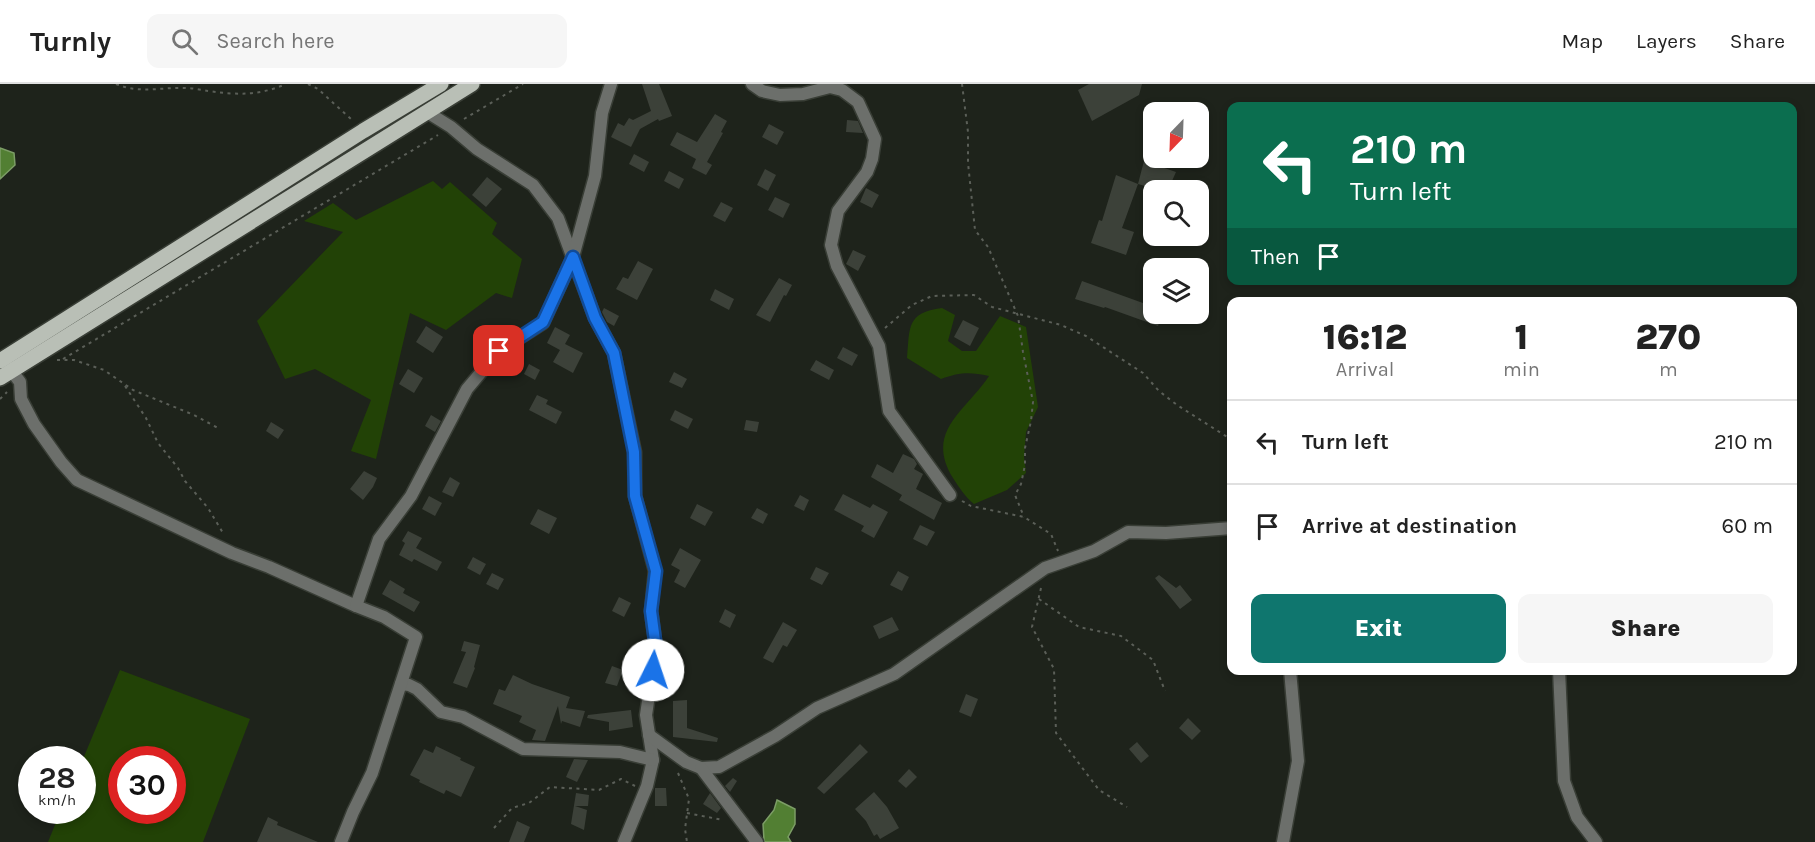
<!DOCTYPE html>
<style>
:root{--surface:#fff;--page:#f6f6f6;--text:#222;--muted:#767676;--line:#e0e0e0;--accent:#0f766e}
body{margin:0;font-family:Karla,sans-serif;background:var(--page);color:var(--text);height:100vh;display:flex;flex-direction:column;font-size:22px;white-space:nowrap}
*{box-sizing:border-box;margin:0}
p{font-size:20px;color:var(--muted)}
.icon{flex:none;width:33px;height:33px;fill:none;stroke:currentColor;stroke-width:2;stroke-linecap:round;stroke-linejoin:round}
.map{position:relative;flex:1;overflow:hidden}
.sheet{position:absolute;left:1227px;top:213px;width:570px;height:378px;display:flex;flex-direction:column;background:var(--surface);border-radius:12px;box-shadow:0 3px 9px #0003}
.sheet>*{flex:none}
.hud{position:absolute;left:1227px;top:18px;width:570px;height:183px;border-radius:12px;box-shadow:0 3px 9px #0003;background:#0b6e4f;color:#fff;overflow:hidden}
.needle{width:39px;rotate:203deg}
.buttons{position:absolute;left:1143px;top:18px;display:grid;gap:12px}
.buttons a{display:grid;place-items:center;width:66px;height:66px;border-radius:12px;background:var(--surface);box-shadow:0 3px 9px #0003;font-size:30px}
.speed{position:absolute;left:18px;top:662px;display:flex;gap:12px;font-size:30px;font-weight:700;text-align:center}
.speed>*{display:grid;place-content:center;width:78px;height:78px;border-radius:50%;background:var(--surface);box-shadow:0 3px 9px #0003;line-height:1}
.speed small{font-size:15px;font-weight:400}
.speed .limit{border:9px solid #d22;background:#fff;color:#111}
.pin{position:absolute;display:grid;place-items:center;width:51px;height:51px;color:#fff;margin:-26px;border-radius:12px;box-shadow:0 3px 9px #0006}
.me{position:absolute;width:66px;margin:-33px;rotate:4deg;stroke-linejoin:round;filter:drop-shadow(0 0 4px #0008)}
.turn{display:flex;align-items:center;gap:21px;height:126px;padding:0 24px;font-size:27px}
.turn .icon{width:78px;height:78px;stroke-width:2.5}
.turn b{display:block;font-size:42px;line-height:51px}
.then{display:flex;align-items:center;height:57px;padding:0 24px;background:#0003;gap:12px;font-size:22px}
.eta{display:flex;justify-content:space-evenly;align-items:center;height:102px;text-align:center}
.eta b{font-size:36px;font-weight:800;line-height:42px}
.action{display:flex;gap:12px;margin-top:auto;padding:12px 24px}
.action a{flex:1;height:69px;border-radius:12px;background:var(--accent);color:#fff;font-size:24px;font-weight:800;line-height:69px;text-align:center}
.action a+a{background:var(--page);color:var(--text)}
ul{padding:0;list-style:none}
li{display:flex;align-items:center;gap:18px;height:84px;padding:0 24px;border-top:2px solid var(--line)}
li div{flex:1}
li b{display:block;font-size:22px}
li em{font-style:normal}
header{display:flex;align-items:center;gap:36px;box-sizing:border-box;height:84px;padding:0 30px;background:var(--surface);border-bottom:2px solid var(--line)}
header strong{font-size:28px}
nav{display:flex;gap:33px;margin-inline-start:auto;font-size:21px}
.search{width:420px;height:54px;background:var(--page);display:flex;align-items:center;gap:15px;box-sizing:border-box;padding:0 21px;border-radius:12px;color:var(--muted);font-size:22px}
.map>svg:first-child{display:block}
.green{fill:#224206;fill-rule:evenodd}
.water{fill:#527f33;stroke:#7c9d66;stroke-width:1.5}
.building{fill:#3c4139}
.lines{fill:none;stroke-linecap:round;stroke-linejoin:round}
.minor-casing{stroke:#393e36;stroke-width:15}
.primary-casing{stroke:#393e36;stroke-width:18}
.path{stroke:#5b5f58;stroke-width:2;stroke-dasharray:3 4.5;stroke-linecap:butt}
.minor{stroke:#6c6f6b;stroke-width:12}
.primary{stroke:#b9bfb6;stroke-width:15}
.route-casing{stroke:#114b97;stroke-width:15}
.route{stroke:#1a73e8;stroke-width:10}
</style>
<header>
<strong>Turnly</strong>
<div class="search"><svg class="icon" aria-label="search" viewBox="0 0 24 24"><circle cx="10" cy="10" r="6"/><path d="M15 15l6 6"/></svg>Search here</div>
<nav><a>Map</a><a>Layers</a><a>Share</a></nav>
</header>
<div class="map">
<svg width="1815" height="758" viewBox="0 0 1815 758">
<rect width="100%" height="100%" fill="#1e231b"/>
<!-- green -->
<g class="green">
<path d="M433 97 442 105 450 98 497 139 492 150 522 175 512 214 496 209 446 246 410 229 376 375 351 367 371 316 315 285 285 295 257 237 343 148 304 137 333 119 356 136Z"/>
<path d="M942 224 955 231 948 257 962 267H976L1000 232 1026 243 1038 323 1026 348 1024 373 1026 389 1007 406 974 420C965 413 959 403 953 394 924 347 966 327 989 292 970 288 960 288 941 295L907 274C910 243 906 229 942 224Z"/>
<path d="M120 586 250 635 203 758H48L61 726H82L83 675ZM122 675H172V726H122Z"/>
</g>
<!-- water -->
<g class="water">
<path d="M0 64 14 69 15 81 0 95Z"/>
<path d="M777 716 795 725V740L788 753 791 758H765L764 756 763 740 774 726Z"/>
</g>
<!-- building -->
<g class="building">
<path d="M642 0H659L672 32 659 37 658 35 640 45 631 63 611 53 618 39 624 42 629 34 633 36 651 27Z"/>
<path d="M1089 0H1142L1139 11 1092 37 1078 6Z"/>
<path d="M715 30 727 37 721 48 723 49 707 78 712 81 706 91 692 84 696 75 670 61 677 48 697 58Z"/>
<path d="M847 36 858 37 863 49 846 48Z"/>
<path d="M769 40 784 48 777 61 762 53Z"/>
<path d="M634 70 649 78 644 88 629 80Z"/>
<path d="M1144 77 1176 88 1168 106H1159L1138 100Z"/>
<path d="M765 85 776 91 768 107 757 101Z"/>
<path d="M669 87 684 95 679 105 664 97Z"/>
<path d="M1116 91 1138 100 1122 144 1134 148 1126 171 1091 159 1099 136 1102 137Z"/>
<path d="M487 93 502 105 486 123 472 111Z"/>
<path d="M866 104 879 111 872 124 860 118Z"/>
<path d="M775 113 790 120 783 134 768 126Z"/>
<path d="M721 118 733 124 725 138 713 132Z"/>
<path d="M853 166 866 172 858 187 846 180Z"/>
<path d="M638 177 653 185 637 216 616 205 623 193 628 195Z"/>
<path d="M779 194 792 201 786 212 784 211 770 238 756 231Z"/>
<path d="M1082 197 1154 223V230H1162L1158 242 1105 223 1104 224 1075 215Z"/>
<path d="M715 205 734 215 729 226 710 216Z"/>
<path d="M604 224 619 232 614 242 607 238 602 228Z"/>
<path d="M963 236 979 244 970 262 954 253Z"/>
<path d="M426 242 443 253 433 269 416 258Z"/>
<path d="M555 243 570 251 565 260 583 269 573 289 553 278 560 266 547 259Z"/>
<path d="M843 263 858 271 852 282 837 274Z"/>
<path d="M816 276 834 286 829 296 810 286Z"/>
<path d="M529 280 540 286 535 296 524 290Z"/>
<path d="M408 285 423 294 414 309 399 300Z"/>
<path d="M674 288 687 295 682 304 669 298Z"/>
<path d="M537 311 548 316 546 320 562 328 556 340 529 326Z"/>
<path d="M675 326 693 335 688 345 670 336Z"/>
<path d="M431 331 441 337 435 348 425 342Z"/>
<path d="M746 336 759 338 757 348 744 346Z"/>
<path d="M271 338 284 346 278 355 266 347Z"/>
<path d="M903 370 914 375 917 380 914 385 923 390 916 405 942 419 934 436 899 416 902 411 871 393 877 380 893 389Z"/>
<path d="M364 387 377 394 373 403 363 416 350 405Z"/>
<path d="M450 393 460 399 453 413 442 408Z"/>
<path d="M843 410 870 424 873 420 888 428 874 454 861 447 864 442 834 426Z"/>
<path d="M800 411 809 416 804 427 794 422Z"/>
<path d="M429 412 442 419 435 432 422 425Z"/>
<path d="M697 420 713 428 705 442 690 434Z"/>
<path d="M757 424 768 430 763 440 751 434Z"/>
<path d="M538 425 557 434 549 450 530 440Z"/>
<path d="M920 441 935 448 927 462 913 455Z"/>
<path d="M408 447 422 454 416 464 442 478 437 487 414 475 412 478 399 471 405 459 402 457Z"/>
<path d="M680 464 701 476 685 504 674 498 680 486 671 481Z"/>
<path d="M473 473 486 480 480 491 467 484Z"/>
<path d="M816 483 829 489 822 501 810 495Z"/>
<path d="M898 487 909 493 902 507 890 501Z"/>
<path d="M492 489 504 495 498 506 486 500Z"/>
<path d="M1159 491 1176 504 1180 501 1192 516 1180 525 1155 494Z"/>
<path d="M390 496 405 505 403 509 420 518 414 528 382 510Z"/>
<path d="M619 513 631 519 624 533 612 527Z"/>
<path d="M725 525 736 531 730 544 719 538Z"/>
<path d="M892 533 899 546 879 555 873 542Z"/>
<path d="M783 538 797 546 787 563 783 561 773 579 763 574Z"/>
<path d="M464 557 480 561 474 583 475 584 467 604 453 599 466 568 461 567Z"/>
<path d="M612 582 623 586 617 602 605 599Z"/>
<path d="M513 591 532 600 570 613 566 624 585 627 580 643 562 637 561 640 558 622 545 657 532 656 536 646 519 638 522 632 493 620 499 605 505 607Z"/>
<path d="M966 610 978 615 971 633 959 628Z"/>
<path d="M687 616V644L718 654 717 658 673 653V617Z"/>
<path d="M631 626 633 643 609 647V638L587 634 588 631Z"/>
<path d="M1188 634 1201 647 1192 656 1179 644Z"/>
<path d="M1137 658 1149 672 1141 679 1129 665Z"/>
<path d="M860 660 868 668 824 710 817 704Z"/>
<path d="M436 662 461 674 460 676 475 683 461 713 446 706 444 710 419 698 420 696 410 691 424 665 433 669Z"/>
<path d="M574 675 588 676 577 698 566 693Z"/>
<path d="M909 685 917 693 906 704 898 697Z"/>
<path d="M733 694 737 697 730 708 725 702Z"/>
<path d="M655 704H666L667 722H655Z"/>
<path d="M874 708 887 723 899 744 880 755 877 750 874 752 866 737 855 725Z"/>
<path d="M576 709 589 711 588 722H575L587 726 584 746 571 740Z"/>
<path d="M710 709 721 724 717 729 703 720Z"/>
<path d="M268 733 278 738 277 741 318 758H257Z"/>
<path d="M517 737 530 743 524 758H509Z"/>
</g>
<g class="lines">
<defs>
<g id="minor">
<path d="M752 0 762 7 780 11 803 10 830 3 842 6 858 18 875 55 872 75 867 88 838 127 831 161 837 182 879 262 889 327 950 411"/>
<path d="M427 28 451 43 477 65 533 101 558 134 595 234 614 269 635 368V412L655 487 651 527 656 564 646 631 653 676 647 702 624 758"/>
<path d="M7 281 20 298 21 315 34 340 61 378 77 396 232 469 269 483 356 522"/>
<path d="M1559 586 1564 697 1577 733 1596 758"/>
<path d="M401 600 409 601 417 605 441 628 463 633 523 665 620 668 653 676"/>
<path d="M649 651 686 678 701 684 719 683 775 652 817 624 894 590 1045 484 1094 467 1128 448 1166 449 1232 444"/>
<path d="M701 684 757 758"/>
<path d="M341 758 353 728 372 689 416 553 384 533 356 522 379 455 411 412 467 305 499 267 543 239 573 173 595 92 602 29 611 0"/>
<path d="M1283 758 1298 677 1290 586"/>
</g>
<g id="primary">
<path d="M0 277 363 47 441 0"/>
<path d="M0 294 472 0"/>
</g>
</defs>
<!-- minor casing -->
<use href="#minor" class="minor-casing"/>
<!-- primary casing -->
<use href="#primary" class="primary-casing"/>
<!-- path -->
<g class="path">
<path d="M116 0C139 10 162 3 185 4 193 4 201 6 208 7 238 11 258 12 286 0"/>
<path d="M308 0 318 5 352 36"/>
<path d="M962 0 968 48V79L975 146 988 163 1018 232 1023 268 1033 318 1031 337 1025 364V381L1021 400 1015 411 1024 433"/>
<path d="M464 35 523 0"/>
<path d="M885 244 912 221 932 212 974 211 992 223 1061 241 1086 252 1143 289 1159 307 1177 321 1232 356"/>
<path d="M63 275 438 51"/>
<path d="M57 276H74L104 286 133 306 194 331 218 344"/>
<path d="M125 302 146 334 158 359 178 384 185 397 208 424 223 449"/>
<path d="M0 315 7 308"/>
<path d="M962 417 971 422 1024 433 1051 450 1058 467"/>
<path d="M1041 504 1032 543 1054 585 1056 649 1099 706 1127 723"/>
<path d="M1039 515 1079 543 1121 552 1153 576 1165 607"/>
<path d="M678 689 689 715 685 745 687 758"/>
<path d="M687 729 723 736"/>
<path d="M494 744 512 724 529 719 550 703 599 706 621 695 635 702"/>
</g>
<!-- minor -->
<use href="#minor" class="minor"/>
<!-- primary -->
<use href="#primary" class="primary"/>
</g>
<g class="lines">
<defs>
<path id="route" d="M499 267 543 238 573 173 595 234 614 269 634 368 635 412 656 487 651 527 656 564 653 586"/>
</defs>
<!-- route casing -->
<use href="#route" class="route-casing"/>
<!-- route -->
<use href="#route" class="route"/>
</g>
</svg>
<div class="buttons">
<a><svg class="needle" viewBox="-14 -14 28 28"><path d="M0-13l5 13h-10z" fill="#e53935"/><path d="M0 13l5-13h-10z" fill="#767676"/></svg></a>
<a><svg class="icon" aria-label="search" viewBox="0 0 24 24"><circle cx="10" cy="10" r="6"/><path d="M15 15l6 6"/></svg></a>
<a><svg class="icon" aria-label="layers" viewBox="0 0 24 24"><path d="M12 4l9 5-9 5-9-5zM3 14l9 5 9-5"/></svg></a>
</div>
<div class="speed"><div>28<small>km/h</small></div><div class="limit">30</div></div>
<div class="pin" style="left:499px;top:267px;background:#d93025"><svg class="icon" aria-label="arrive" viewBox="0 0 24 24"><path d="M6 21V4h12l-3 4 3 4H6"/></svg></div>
<svg class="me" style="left:653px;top:586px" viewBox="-20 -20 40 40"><circle r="19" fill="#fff"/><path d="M0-13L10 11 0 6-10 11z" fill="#1a73e8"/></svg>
<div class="hud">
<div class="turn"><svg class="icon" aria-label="left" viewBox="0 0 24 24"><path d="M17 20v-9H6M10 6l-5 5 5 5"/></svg><div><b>210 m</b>Turn left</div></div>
<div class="then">Then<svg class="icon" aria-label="arrive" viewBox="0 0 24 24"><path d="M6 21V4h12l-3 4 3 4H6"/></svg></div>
</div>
<section class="sheet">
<div class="eta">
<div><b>16:12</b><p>Arrival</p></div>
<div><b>1</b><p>min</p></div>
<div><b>270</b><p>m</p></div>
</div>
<ul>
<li><svg class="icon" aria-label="left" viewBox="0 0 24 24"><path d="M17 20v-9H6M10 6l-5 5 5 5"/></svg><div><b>Turn left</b></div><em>210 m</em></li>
<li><svg class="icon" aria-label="arrive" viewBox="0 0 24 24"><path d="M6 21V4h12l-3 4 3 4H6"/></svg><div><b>Arrive at destination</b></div><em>60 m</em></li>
</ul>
<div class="action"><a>Exit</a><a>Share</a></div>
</section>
</div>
